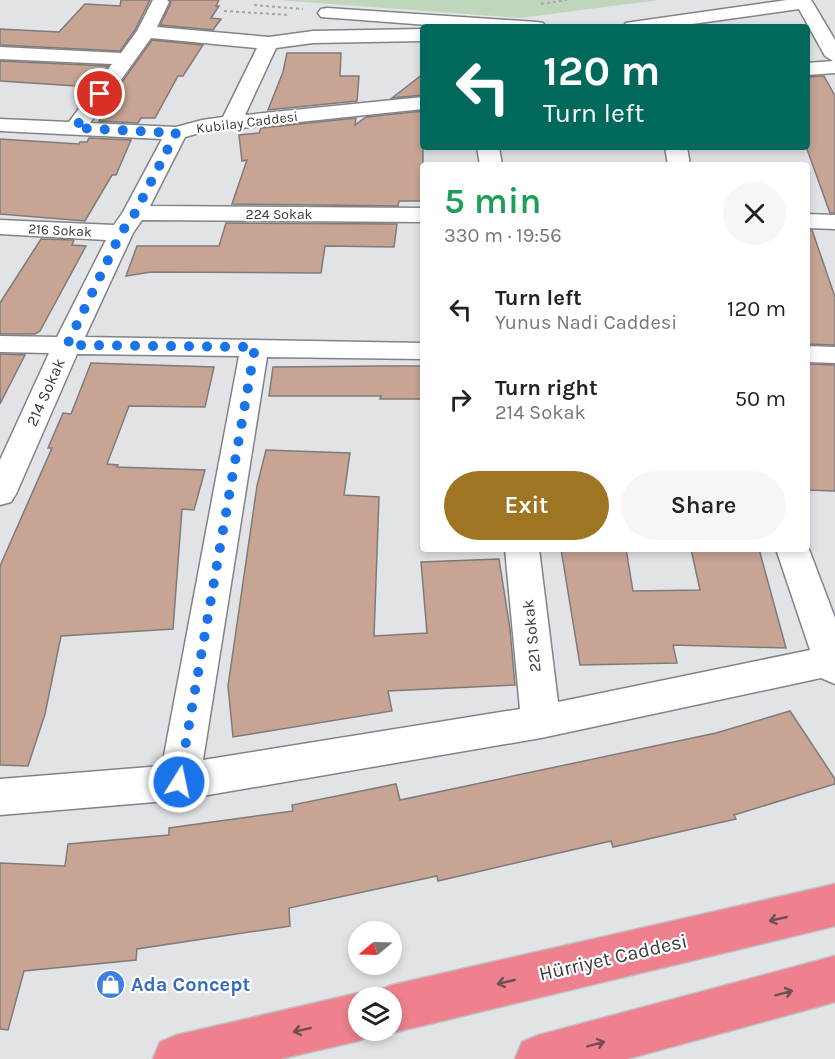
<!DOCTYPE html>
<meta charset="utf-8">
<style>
:root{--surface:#fff;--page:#f6f6f6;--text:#222;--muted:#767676;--accent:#9e7523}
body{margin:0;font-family:Karla,sans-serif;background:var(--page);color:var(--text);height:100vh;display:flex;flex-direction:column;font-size:22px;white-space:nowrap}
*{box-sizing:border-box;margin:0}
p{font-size:20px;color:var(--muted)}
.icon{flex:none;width:33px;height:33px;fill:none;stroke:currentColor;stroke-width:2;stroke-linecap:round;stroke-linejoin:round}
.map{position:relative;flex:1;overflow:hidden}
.side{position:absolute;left:420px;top:162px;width:390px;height:390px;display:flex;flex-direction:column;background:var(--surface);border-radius:6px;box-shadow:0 3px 9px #0003}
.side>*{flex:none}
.guide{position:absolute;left:420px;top:24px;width:390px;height:126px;border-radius:6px;box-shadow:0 3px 9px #0003;background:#00695c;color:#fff;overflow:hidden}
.needle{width:39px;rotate:251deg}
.tools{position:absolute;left:348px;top:921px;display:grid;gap:12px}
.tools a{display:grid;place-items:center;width:54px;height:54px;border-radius:50%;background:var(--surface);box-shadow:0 3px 9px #0003;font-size:30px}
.pin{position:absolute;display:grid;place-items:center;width:51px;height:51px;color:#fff;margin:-26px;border:3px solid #fff;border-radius:50%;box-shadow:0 2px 6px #0007}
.me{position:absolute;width:66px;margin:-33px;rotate:10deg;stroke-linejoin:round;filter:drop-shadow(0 0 4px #0008)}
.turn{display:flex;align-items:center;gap:21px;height:126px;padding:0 24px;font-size:27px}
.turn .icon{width:78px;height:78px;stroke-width:2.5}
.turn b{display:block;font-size:42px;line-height:51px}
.round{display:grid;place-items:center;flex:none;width:63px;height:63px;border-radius:32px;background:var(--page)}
.head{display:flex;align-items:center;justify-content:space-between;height:102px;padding:0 24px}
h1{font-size:36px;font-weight:600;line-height:45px;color:#1e9e55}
.button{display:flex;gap:12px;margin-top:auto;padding:12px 24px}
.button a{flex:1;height:69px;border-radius:36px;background:var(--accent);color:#fff;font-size:24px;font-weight:600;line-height:69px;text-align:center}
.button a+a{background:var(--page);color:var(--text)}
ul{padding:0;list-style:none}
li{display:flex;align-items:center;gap:18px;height:90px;padding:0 24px}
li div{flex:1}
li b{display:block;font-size:22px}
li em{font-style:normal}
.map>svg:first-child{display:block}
.green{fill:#c0d6bb}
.building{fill:#c7a494;stroke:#7f7b79;stroke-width:1.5}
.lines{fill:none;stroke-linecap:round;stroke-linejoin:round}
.minor-casing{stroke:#818387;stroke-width:3}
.highway-casing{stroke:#c0c0c1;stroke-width:3}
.path{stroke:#a3a5a8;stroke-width:2;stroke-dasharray:3 3;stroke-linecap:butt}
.minor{fill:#fff;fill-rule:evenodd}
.highway{fill:#ee818d;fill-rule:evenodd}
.oneway{stroke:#6f4f54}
.route{stroke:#1a73e8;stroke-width:10;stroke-dasharray:0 18}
.labels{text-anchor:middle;stroke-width:4.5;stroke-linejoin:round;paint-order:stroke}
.far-street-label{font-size:14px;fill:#393a3c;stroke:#fff}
.street-label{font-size:16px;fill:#393a3c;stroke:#fff}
.near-street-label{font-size:20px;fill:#393a3c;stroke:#fff}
.near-shop-label{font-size:20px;font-weight:bold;fill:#366cbe;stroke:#fff;text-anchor:start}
</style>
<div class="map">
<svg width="835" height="1059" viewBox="0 0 835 1059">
<rect width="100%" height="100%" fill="#e1e3e7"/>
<!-- green -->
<path class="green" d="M277 0H659L520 18Z"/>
<!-- building -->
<g class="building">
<path d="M121 0H150L135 30 120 51 0 45V29L59 32 85 4 120 6Z"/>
<path d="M170 0H219L216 6H219L211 18 221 19 213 30 160 25 171 3Z"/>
<path d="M152 40 203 45 183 76H178L155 118H141L138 123 99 121 117 89Z"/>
<path d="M287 53H341L340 76H359L357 101 268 110 283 72Z"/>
<path d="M0 61 108 66 92 87 0 81Z"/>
<path d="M423 74V95L392 98Z"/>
<path d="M824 76 835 96V213H830L807 149V77Z"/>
<path d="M423 111V201H399L398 206 232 204 247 160 242 161 239 135 259 133 261 128 356 118 355 125 366 117Z"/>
<path d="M89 138 131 140 116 175H112L85 221 0 214V139L79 144 80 142H87Z"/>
<path d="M226 223 397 224 394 247 325 246 321 273 151 272 126 276 137 246H219Z"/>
<path d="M807 230H812L835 297V345L807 344Z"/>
<path d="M41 239 74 240 72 245 86 246 40 331 35 334H0V303Z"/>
<path d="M0 354 25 355 0 404Z"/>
<path d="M91 363 214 367 205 407 129 406 107 464 118 465 117 467 205 470 194 510 182 509 173 629 61 636 45 714 28 766 0 765V566L52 448H48L63 413 71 414Z"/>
<path d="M807 364 835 365V491L807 490Z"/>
<path d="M381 366H423V399H380L381 396H269L273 367Z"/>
<path d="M266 450 350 453 344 495 379 497 374 636 427 633 421 562 499 559 510 629 515 685 388 691 392 711 233 737 228 686 257 486Z"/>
<path d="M561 549H626L633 591 700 590 691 549H759L786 648 673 645 677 663 580 665Z"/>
<path d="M790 711 835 779V784L734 815 736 819 613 847 611 841 438 881 437 876 289 908 290 926 137 949 136 960 24 971 8 1030 0 1029V863L65 866 68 844 169 835V828L293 811 292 805 396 784 400 800 716 733Z"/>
</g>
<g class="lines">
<defs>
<g id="minor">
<path d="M153 0H167L169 2 157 27 269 37 313 31 423 29V41L313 43 276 48 245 115 423 97V109L203 132 185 137 150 206 423 208V222L142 220 133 233 85 337 423 343V359L267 357 203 760 520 709 505 549H539L558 702 810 650 776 549H807V544L835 618V684L821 678 541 738 179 800 0 815V779L162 766 239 356 77 354 16 494 11 502 0 505V460L49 353 0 352V336L57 337 106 240 0 234V220L114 225 123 212 162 139 0 131V119L69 122 112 64 0 59V47L121 53 137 31ZM151 38 257 48 223 117 202 120 176 127 90 123Z"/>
<path d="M787 0H811L813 3 835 40V73L807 75V63L833 61 825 56 799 9 671 27H623L626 23 632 22Z"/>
<path d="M327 8 537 22 543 23 546 27H455L321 17 318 13 321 9Z"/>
<path d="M477 147H499L502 165H480Z"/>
<path d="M665 147H687L690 165H668Z"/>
<path d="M807 214 835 215V229L807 228Z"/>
<path d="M807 346 835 347V363L807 362Z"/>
</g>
<g id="highway">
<path d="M835 884V926L392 1033 387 1030H392V998H373L375 992 392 985Z"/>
<path d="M835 956V1002L627 1059H515L522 1042 539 1035Z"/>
<path d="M358 993 368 998H358V1030H376L375 1034 358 1041 280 1059H153L160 1042 177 1035Z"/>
</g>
</defs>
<!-- minor casing -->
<use href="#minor" class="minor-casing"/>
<!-- highway casing -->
<use href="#highway" class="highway-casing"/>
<!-- path -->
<g class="path">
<path d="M541 4 567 0"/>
<path d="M254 5 303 9"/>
<path d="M224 11 290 15"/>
</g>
<!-- minor -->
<use href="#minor" class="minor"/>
<!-- highway -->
<use href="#highway" class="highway"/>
</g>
<!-- one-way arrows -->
<defs><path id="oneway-shaft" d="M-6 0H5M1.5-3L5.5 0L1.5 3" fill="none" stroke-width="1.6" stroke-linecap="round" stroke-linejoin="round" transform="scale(1.5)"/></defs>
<g class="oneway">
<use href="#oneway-shaft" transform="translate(778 919) rotate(167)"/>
<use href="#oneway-shaft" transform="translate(506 982) rotate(167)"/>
<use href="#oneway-shaft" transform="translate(784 993) rotate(-15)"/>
<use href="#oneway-shaft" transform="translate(302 1030) rotate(167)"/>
<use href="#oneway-shaft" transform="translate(596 1044) rotate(-15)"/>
</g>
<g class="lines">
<!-- route -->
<path class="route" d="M100 94 75 128 176 133 135 213 121 233 67 345 255 347 179 782"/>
</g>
<!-- icons -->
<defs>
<symbol id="shop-disc" viewBox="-11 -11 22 22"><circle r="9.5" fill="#3f7fe0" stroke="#fff"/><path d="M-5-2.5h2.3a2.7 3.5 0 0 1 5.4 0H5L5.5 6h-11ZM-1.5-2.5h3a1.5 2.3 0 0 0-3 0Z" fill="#fff"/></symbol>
</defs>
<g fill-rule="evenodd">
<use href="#shop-disc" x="94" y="968" width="33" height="33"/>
</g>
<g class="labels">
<!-- far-street labels -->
<g class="far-street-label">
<text transform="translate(247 122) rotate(-7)" y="5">Kubilay Caddesi</text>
<text x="279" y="219">224 Sokak</text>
<text transform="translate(60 230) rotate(3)" y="5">216 Sokak</text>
</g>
<!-- street labels -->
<g class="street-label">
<text transform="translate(45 392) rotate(-66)" y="6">214 Sokak</text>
<text transform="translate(531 636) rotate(-96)" y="6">221 Sokak</text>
</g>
<!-- near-street labels -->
<g class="near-street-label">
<text transform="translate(613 957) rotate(-13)" y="7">Hürriyet Caddesi</text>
</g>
<!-- near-shop labels -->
<g class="near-shop-label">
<text x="131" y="991">Ada Concept</text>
</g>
</g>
</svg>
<div class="tools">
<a><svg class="needle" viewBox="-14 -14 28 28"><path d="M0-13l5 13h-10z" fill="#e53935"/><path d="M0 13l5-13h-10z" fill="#767676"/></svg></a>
<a><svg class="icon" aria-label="layers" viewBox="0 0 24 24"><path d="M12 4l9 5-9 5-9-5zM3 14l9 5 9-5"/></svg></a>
</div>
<div class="pin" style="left:100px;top:94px;background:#d93025"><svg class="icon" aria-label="arrive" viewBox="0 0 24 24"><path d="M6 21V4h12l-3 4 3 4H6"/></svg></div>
<svg class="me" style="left:179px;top:782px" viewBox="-20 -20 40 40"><circle r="17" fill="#1a73e8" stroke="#fff" stroke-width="3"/><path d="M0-11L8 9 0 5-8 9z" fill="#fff"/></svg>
<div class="guide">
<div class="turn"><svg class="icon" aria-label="left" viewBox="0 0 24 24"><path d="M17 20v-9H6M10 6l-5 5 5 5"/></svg><div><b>120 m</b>Turn left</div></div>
</div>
<section class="side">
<div class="head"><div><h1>5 min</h1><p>330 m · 19:56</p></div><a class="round"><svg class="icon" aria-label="close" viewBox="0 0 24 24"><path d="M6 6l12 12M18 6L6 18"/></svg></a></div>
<ul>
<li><svg class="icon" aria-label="left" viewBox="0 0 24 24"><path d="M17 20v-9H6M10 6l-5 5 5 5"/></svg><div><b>Turn left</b><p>Yunus Nadi Caddesi</p></div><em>120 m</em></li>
<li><svg class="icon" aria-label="right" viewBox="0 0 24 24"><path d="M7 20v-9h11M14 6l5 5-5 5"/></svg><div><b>Turn right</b><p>214 Sokak</p></div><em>50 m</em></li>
</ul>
<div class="button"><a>Exit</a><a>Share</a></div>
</section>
</div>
